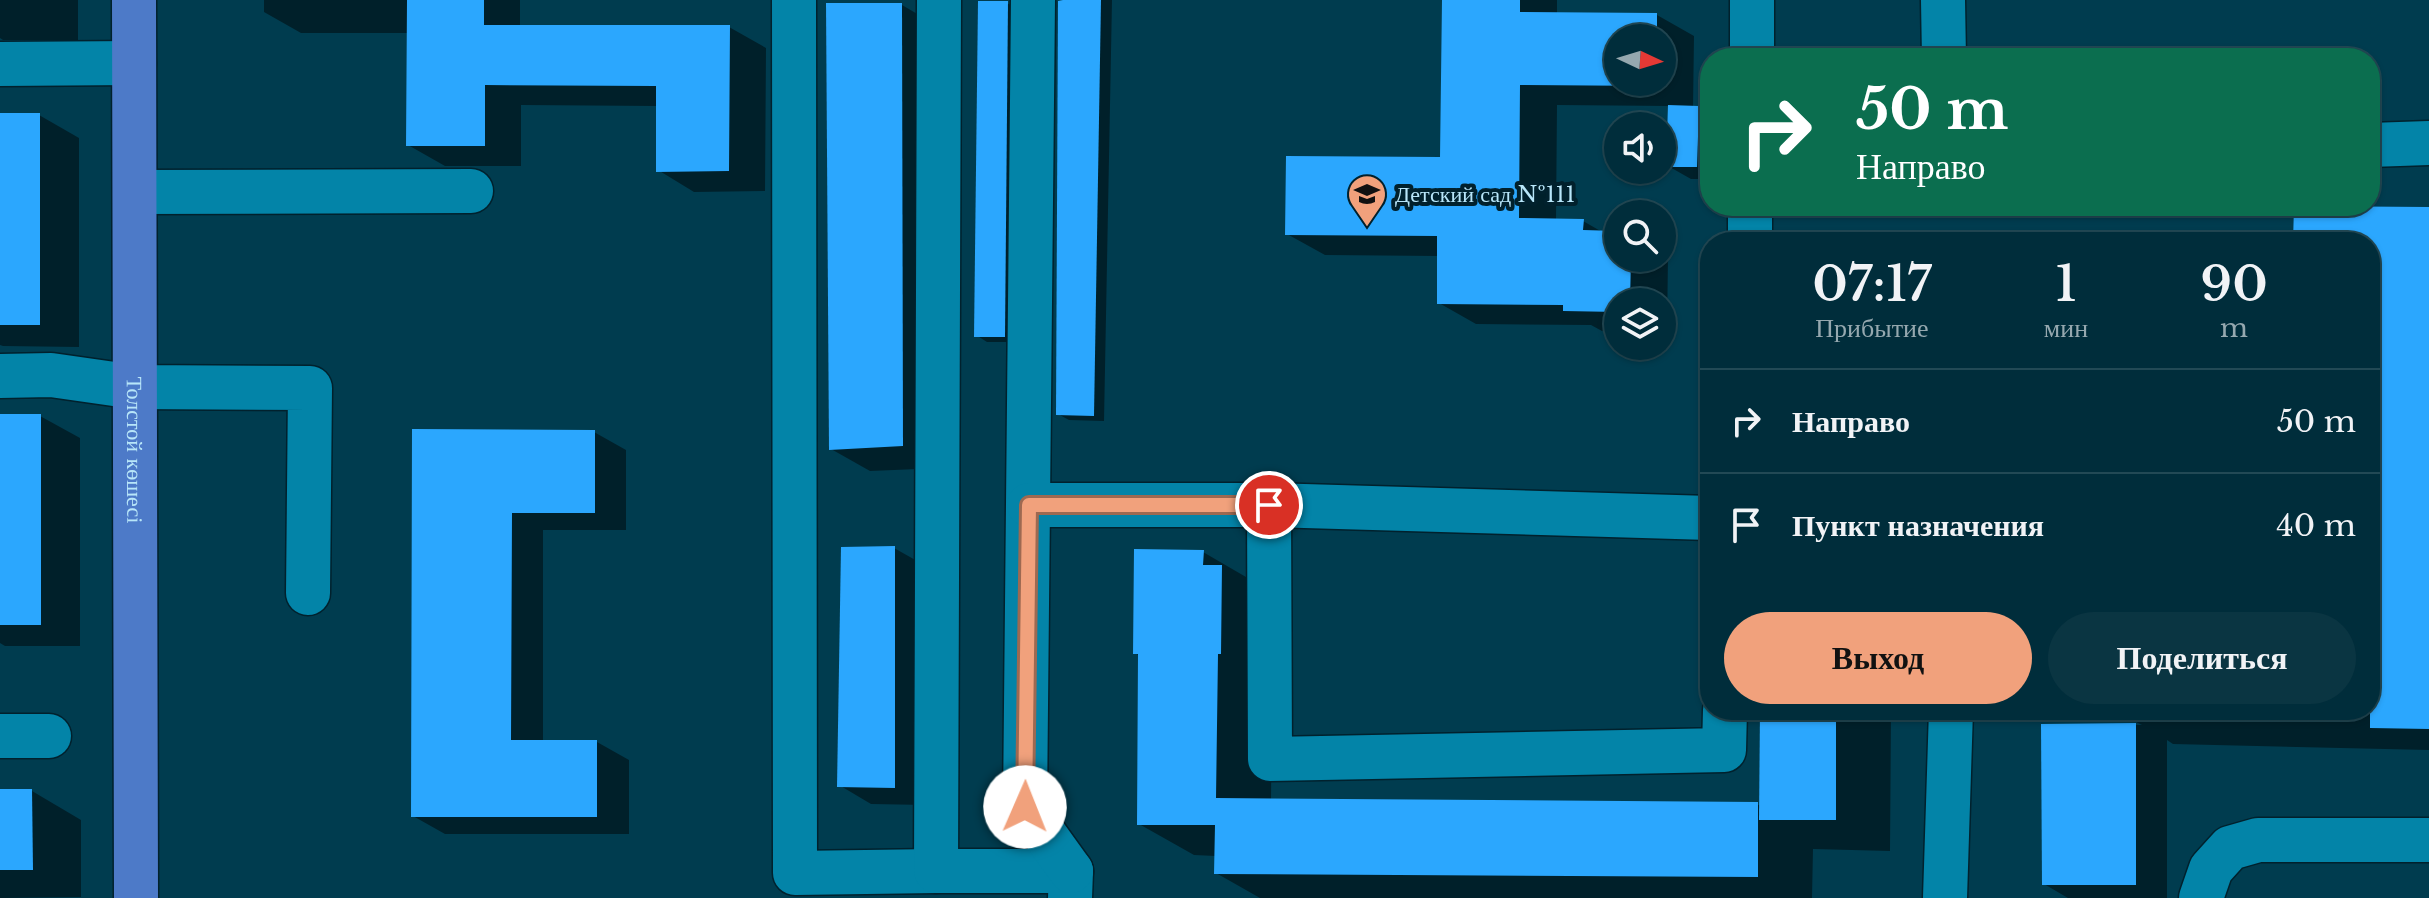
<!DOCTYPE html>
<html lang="ru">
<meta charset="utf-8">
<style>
:root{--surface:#002d3b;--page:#0a3542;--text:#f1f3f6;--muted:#95a8af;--line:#224955;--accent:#f1a17c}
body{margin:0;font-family:"Libre Baskerville",serif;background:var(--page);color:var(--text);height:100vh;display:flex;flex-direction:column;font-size:30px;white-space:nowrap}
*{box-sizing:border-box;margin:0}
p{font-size:26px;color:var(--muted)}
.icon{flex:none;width:44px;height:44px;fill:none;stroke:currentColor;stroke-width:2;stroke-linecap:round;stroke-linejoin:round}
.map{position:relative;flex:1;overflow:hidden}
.panel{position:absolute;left:1700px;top:232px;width:680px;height:488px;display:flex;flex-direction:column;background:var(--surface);border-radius:32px;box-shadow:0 2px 6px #0004,0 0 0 2px var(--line)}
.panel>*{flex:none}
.hud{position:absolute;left:1700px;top:48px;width:680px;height:168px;border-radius:32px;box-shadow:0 2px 6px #0004,0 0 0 2px var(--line);background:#0b6e4f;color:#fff;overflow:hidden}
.needle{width:52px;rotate:94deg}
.controls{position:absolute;left:1604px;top:24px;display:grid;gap:16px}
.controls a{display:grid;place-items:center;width:72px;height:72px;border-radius:50%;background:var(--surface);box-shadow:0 2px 6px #0004,0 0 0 2px var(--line);font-size:40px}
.pin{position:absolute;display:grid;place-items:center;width:68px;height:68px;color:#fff;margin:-34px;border:4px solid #fff;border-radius:50%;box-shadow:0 2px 8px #0007}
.me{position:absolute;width:88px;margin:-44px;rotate:1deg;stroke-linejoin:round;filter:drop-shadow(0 0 6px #0008)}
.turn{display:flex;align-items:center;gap:28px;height:168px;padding:0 24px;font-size:36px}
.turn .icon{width:104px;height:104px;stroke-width:2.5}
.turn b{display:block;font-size:56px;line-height:68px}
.eta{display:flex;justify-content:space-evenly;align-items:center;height:136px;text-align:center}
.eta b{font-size:48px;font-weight:600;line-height:56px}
.button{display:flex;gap:16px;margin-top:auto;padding:16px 24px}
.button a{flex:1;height:92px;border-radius:48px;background:var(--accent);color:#111;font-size:32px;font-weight:600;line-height:92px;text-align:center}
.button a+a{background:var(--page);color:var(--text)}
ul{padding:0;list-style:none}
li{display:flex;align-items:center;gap:24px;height:104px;padding:0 24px;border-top:2px solid var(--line)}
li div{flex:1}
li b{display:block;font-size:30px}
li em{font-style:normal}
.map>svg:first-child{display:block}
.shadow{fill:#0007;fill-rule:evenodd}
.building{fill:#2ba7fe}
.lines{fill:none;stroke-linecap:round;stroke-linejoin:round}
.minor-casing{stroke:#01212d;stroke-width:47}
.major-casing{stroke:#01212d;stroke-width:47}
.minor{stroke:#0384a8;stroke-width:44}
.major{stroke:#4d7ac8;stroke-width:44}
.route-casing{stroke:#9d6951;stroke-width:20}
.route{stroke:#f1a17c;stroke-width:14}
.labels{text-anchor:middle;stroke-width:8;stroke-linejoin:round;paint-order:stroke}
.poi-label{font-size:22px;fill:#b8e6f9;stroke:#01212d;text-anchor:start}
.street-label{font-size:22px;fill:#b8e6f9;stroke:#01212d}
</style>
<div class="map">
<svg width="2429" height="898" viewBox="0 0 2429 898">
<rect width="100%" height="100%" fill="#003c4f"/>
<!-- shadow -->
<g class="shadow">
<path d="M0 0H78V40H3L0 38Z"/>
<path d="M264 0H520V27H729L766 48 765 191 694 192 658 170V106L521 105V166H445L408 145V33H301L264 12Z"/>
<path d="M1065 0H1112L1104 421 1069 420 1058 414Z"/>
<path d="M1444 0H1557V14L1657 15 1694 36 1693 108H1699L1710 115V179H1691L1668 166 1670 106 1557 105 1556 220 1583 221 1604 233H1618V258H1662V251L1668 255 1667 333H1662V302H1618V332L1602 331 1591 325 1476 324 1439 303V256L1325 255 1287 234 1442 159ZM1618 38H1662V82H1618Z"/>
<path d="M1007 3 1018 9 1015 342H987L976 335Z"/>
<path d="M902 5 941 28 942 468 870 471 831 449Z"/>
<path d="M0 115H39L79 138V347L3 346 0 345Z"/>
<path d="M2429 209V750L2173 744 2167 740V898H2068L2044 884 2043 726 2142 725 2134 721V710H2370V242H2295Z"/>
<path d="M0 416H40L80 438V646H5L0 643Z"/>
<path d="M414 431 594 432 626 450V530H543V742H597L629 760V834H445L413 816Z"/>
<path d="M894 548 926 566 927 805 871 804 839 785Z"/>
<path d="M1203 552 1258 584 1272 685 1271 801 1761 805 1762 710H1891L1890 851 1813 849 1812 898H1260L1216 873V856L1194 855 1139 824 1140 656 1135 653Z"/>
<path d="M0 791H32L81 820V897L0 898Z"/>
</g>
<!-- building -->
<g class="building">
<path d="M407 0H484V25H730L729 171 656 172V86L485 85V146H406Z"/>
<path d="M1063 0H1101L1094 416 1056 415 1058 1Z"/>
<path d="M1442 0H1520V12L1657 13V38H1618V82H1656V86L1520 85 1519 218 1584 219 1583 230 1618 231V258H1631L1630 302H1618V312L1563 311V305L1437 304V236L1285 235 1286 156 1440 157Z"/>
<path d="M978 1H1008L1005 337H974Z"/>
<path d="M826 3H902L903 446 829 450Z"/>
<path d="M1668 105 1699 106 1697 167H1666Z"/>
<rect x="0" y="113" width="40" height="212"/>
<path d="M2294 206 2429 207V729L2370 728V242H2293Z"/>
<rect x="0" y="414" width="41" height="211"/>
<path d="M412 429 595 430V513H512L511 740H597V817H411Z"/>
<path d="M895 546V788L837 787 841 547Z"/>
<path d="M1134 549 1204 550 1203 565H1222L1221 654H1218L1216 798 1758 802V877L1214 874 1215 825H1137L1138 654H1133Z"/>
<path d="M1760 710H1836V820H1759Z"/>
<path d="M2136 723V885H2042L2041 724Z"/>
<path d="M0 789H32L33 870H0Z"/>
</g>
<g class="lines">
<defs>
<g id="minor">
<path d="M794 0 795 873 936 871"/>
<path d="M939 0 936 871H1071L1070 898"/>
<path d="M1033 0 1025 807 1071 871"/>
<path d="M1943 0 1944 58"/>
<path d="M1752 58V0"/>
<path d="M0 64 134 63"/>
<path d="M2370 145 2429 143"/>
<path d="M135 192 471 191"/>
<path d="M1750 242V206"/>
<path d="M0 376 51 375 135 387 310 388 308 593"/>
<path d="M1029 505H1269L1270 759 1724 750 1725 710"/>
<path d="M1269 505 1710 518"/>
<path d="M0 736H49"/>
<path d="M1945 898 1951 710"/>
<path d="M2201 898 2211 869 2230 848 2258 840H2429"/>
</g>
<g id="major">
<path id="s1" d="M134 0 136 898"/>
</g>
</defs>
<!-- minor casing -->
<use href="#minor" class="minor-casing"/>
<!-- major casing -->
<use href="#major" class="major-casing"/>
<!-- minor -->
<use href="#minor" class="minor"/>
<!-- major -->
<use href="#major" class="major"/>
</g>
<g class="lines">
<defs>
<path id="route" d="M1025 807 1029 505H1269"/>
</defs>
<!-- route casing -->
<use href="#route" class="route-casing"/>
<!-- route -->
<use href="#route" class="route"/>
</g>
<!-- icons -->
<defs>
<symbol id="school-pin" viewBox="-11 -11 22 30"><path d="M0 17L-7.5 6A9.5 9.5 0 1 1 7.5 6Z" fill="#f1a17c" stroke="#01212d"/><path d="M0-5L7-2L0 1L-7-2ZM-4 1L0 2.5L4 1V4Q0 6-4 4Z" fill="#111"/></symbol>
</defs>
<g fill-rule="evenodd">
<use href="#school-pin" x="1345" y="172" width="44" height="60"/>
</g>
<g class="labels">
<!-- poi labels -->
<g class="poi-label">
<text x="1395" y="202">Детский сад №111</text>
</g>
<!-- street labels -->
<g class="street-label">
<text dy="8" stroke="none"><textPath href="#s1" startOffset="450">Толстой көшесі</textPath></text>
</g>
</g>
</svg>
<div class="controls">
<a><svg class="needle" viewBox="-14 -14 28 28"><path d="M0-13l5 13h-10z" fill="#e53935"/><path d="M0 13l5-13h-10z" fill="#95a8af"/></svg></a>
<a><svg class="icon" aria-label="sound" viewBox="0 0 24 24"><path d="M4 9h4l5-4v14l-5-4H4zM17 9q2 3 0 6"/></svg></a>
<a><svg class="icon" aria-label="search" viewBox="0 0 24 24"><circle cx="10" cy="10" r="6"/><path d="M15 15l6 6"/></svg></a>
<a><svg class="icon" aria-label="layers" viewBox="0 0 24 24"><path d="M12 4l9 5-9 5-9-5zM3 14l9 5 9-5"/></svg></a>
</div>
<div class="pin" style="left:1269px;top:505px;background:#d93025"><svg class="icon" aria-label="arrive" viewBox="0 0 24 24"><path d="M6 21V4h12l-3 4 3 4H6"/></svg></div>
<svg class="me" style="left:1025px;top:807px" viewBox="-20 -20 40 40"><circle r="19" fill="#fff"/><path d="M0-13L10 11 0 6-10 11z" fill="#f1a17c"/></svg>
<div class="hud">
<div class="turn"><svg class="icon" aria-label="right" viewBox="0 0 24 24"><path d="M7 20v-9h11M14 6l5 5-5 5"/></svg><div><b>50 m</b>Направо</div></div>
</div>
<section class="panel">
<div class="eta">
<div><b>07:17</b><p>Прибытие</p></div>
<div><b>1</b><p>мин</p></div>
<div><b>90</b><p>m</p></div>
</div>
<ul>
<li><svg class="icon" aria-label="right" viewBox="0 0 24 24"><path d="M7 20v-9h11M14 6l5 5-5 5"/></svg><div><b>Направо</b></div><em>50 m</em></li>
<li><svg class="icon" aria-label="arrive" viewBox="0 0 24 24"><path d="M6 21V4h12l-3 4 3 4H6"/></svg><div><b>Пункт назначения</b></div><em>40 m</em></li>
</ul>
<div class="button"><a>Выход</a><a>Поделиться</a></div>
</section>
</div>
